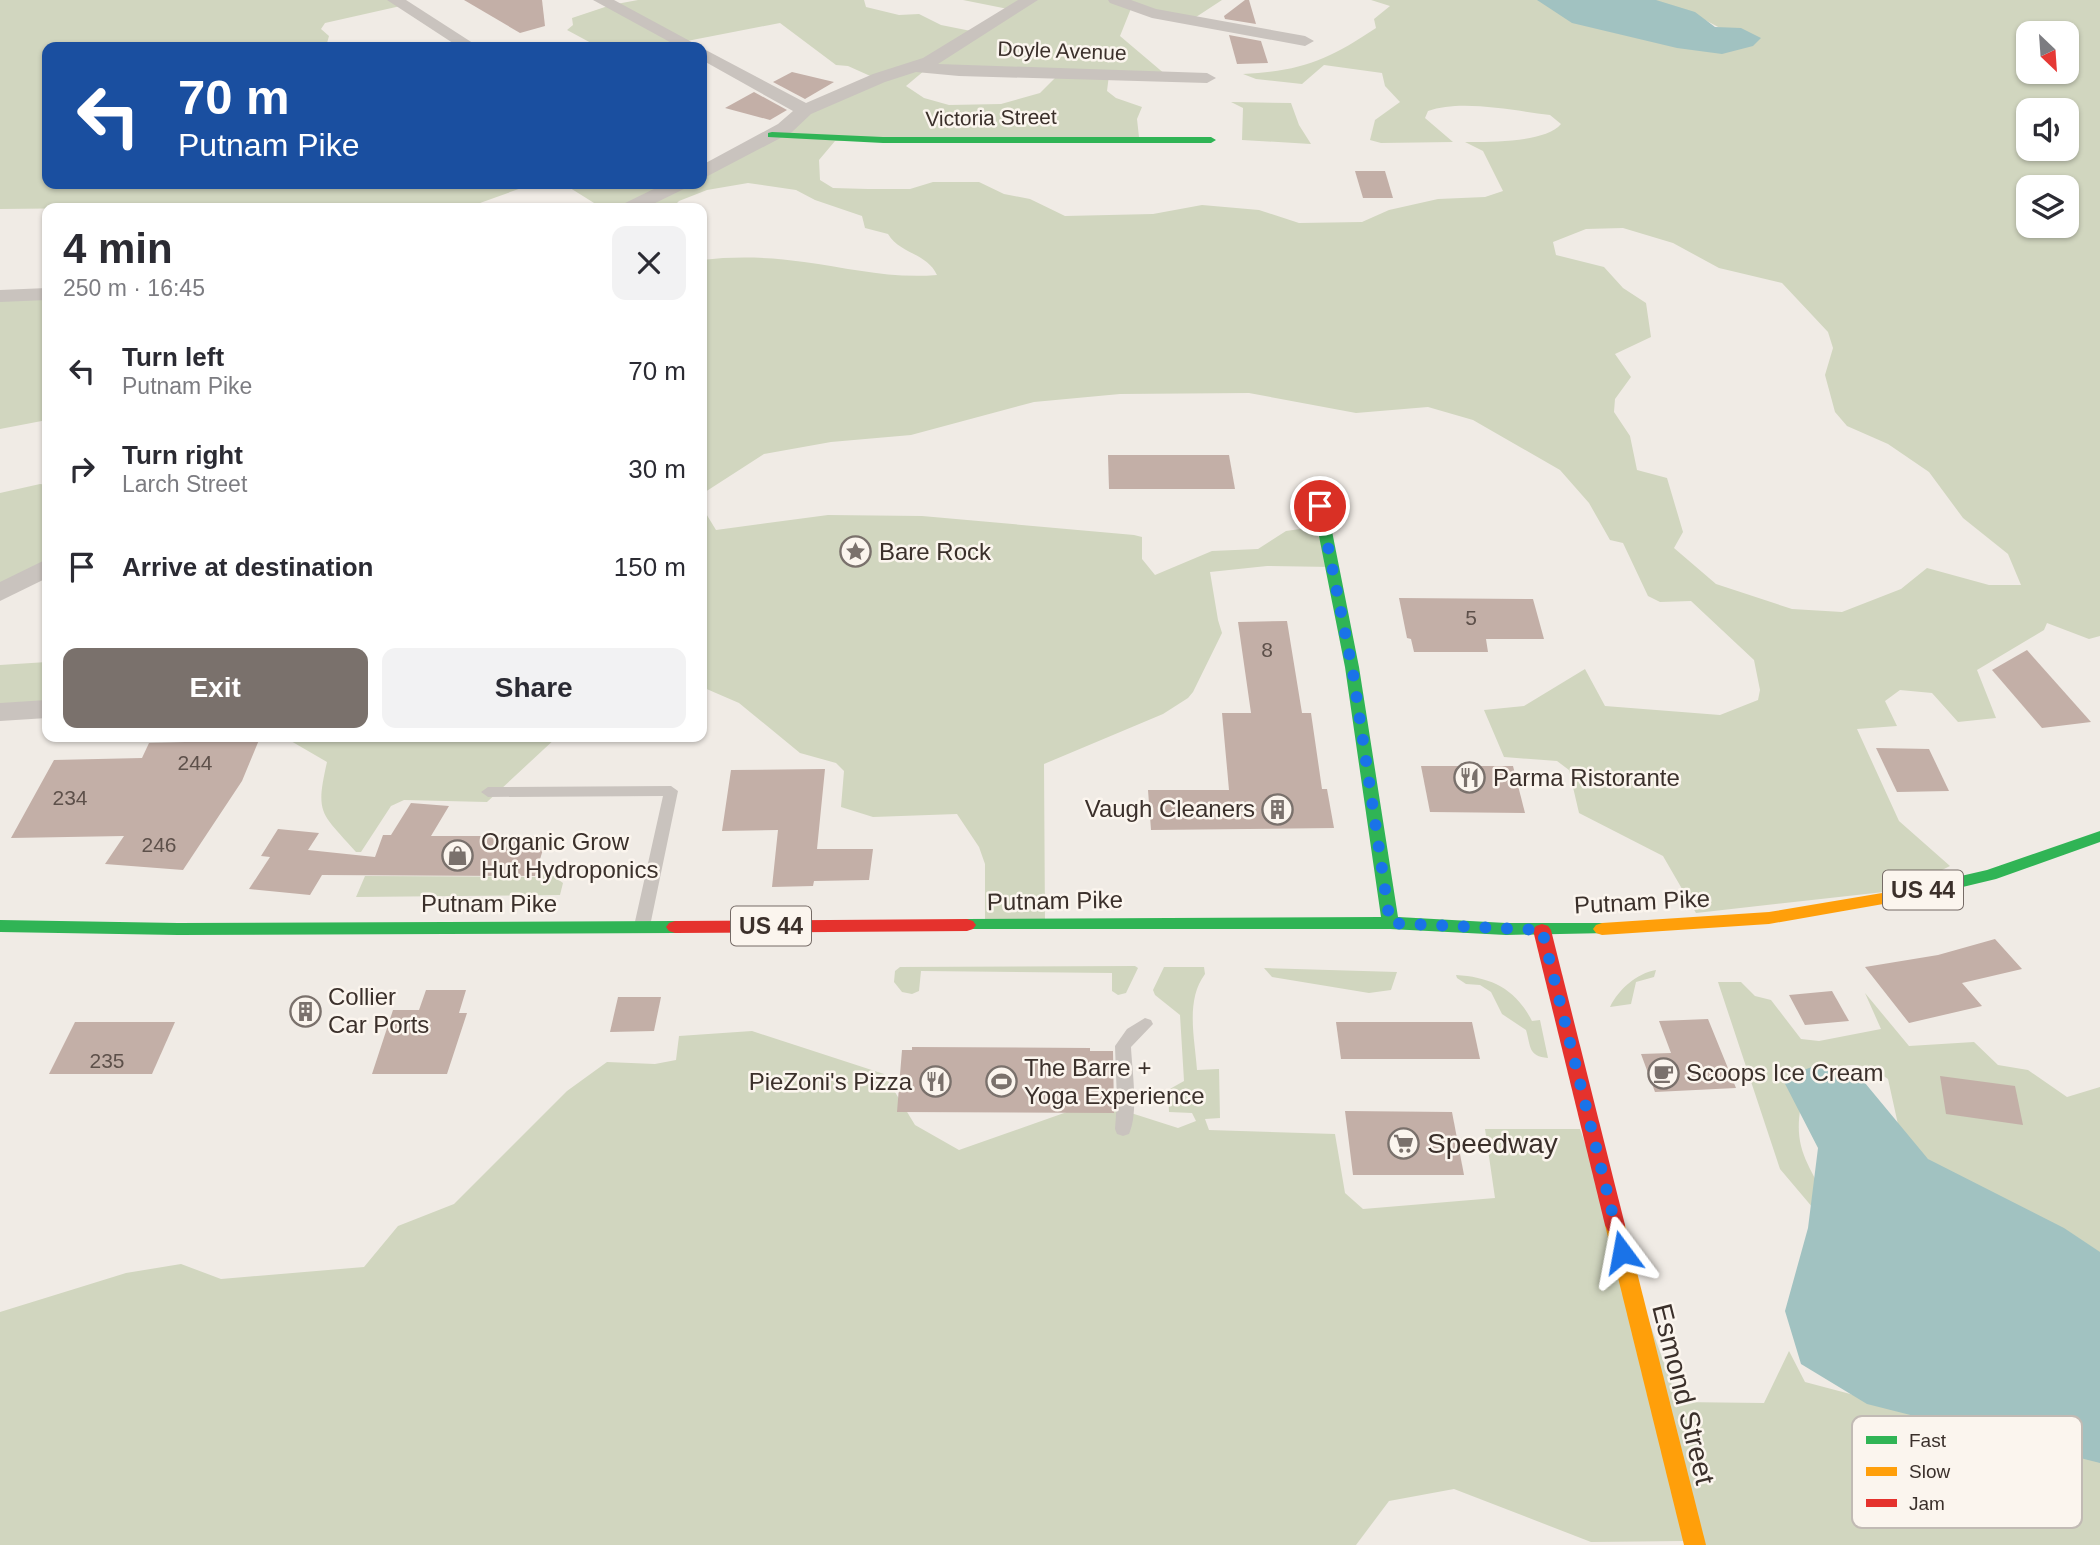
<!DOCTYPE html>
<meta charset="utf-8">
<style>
:root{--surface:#fff;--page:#f2f2f3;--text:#2b2b33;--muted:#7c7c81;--accent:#7a716c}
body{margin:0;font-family:Arial,sans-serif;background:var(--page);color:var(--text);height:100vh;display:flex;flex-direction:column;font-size:26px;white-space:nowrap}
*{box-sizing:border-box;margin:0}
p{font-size:23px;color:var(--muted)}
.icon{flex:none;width:38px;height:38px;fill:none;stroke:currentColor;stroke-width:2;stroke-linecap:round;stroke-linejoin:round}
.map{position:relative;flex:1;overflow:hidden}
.side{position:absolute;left:42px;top:203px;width:665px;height:539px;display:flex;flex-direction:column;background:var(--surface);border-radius:14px;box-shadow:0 2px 5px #0004}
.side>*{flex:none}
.banner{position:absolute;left:42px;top:42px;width:665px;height:147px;border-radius:14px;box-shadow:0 2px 5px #0004;background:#1a4fa0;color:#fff;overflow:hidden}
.needle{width:46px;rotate:155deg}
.tools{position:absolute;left:2016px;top:21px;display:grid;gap:14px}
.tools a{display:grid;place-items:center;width:63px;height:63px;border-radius:14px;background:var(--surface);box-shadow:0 2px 5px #0004;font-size:35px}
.pin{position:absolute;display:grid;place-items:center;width:60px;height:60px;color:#fff;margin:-30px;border:4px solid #fff;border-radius:50%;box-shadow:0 2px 7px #0007}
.me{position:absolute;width:77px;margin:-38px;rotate:347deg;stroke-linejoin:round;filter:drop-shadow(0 0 5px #0008)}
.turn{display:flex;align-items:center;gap:24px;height:147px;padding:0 21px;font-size:32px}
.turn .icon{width:91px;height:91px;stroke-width:2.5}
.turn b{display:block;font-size:49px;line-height:60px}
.round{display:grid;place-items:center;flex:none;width:74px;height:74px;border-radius:14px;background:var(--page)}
.summary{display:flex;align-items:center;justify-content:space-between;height:119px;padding:0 21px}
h1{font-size:42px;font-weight:600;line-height:52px}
.primary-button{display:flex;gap:14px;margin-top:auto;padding:14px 21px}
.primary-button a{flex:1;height:80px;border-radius:14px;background:var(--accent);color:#fff;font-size:28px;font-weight:600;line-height:80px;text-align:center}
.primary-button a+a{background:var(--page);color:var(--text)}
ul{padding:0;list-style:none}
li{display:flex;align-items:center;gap:21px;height:98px;padding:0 21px}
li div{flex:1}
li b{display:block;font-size:26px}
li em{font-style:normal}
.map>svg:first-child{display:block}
.green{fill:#d1d6bf;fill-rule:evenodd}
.water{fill:#a1c2c1}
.building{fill:#c3afa7}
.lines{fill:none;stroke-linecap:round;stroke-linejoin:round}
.lane{fill:#c9c3be;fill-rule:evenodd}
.street{fill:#c9c3be;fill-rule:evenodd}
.fast{fill:#30b455;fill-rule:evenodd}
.slow{fill:#ff9f0a;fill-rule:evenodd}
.jam{fill:#e5322d;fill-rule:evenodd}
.route{stroke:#1a73e8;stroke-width:12;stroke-dasharray:0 21.6}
.labels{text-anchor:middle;stroke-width:5;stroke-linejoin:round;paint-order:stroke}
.far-street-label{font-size:21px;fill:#3b302b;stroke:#fbf5ee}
.number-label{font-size:21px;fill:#5d504a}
.shield{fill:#fbf5ee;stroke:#756b66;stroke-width:2}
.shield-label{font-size:23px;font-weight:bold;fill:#3b302b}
.poi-label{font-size:24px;fill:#3b302b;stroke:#fbf5ee;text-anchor:start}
.street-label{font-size:24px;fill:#3b302b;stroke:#fbf5ee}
.near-poi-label{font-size:28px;fill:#3b302b;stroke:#fbf5ee;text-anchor:start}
.near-street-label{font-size:28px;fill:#3b302b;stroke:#fbf5ee}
.key{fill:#fbf5ee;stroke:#c1bab4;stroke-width:2}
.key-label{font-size:19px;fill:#3b302b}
</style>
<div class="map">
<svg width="2100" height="1545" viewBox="0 0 2100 1545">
<rect width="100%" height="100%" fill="#f0ebe5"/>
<!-- green -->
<g class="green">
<path d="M0 0H400L405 5 325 23 321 29 329 36 327 43 335 47H47V184H702V174L725 164 810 109 877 79 848 66 836 65 780 23 687 41 693 47H591L593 44 567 30 573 25 572 18 611 5 638 0H864L866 7 899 15 919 14 941 25 981 33 1013 10 963 0H1222L1193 19 1132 6 1120 36 1166 75H1109L1107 91 1116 98 1142 107 1137 119 1139 137 835 141 819 160 820 180 833 188 868 189H910L933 182H979L1004 194 1030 199 1065 216 1153 214 1202 205 1259 210 1299 223 1362 222 1389 210 1438 199 1485 197 1503 191 1483 151 1465 142C1489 142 1545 143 1561 124L1550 115C1515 111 1462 99 1428 111L1425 118 1453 142 1381 143 1370 140 1375 120 1400 102 1385 86 1382 73 1324 65 1302 84 1256 79 1243 74C1302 71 1328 60 1376 28L1374 19 1390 6 1371 0H1542L1722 29 1688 11 1650 0H2100V636L2089 639 2047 623 2044 630 1977 670 1996 718 1958 722 1932 693 1900 690 1885 701 1897 726 1857 729 1899 821 1950 866 1902 890 1696 913 1663 856 1579 813 1569 770 1557 761 1504 757 1484 710 1524 706 1585 669 1605 706 1720 715 1758 700 1760 690 1754 660 1691 601 1660 602 1648 596 1623 543 1610 540 1589 503 1560 470 1473 420 1428 407 1356 413 1249 393 1120 394 1034 402 911 435 831 442 764 454 702 494V260C735 256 771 257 804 262 849 268 890 279 937 275 927 253 900 254 888 234L865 228 862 216 815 200 796 190 748 183 707 190 679 201 672 208H602L567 186H527L466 208H148L141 203H121L97 208 0 209ZM2028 33H2067V72H2028ZM925 70 1059 74 1040 93 1001 104 949 105 924 98 906 86ZM2028 110H2067V149H2028ZM2028 187H2067V226H2028ZM1623 228 1673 243 1719 268 1782 283 1828 332 1833 348 1825 375 1835 412 1847 426 1888 444 1929 472 1963 518 2008 554 2021 585H1989L1927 568 1901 589 1842 612 1792 609 1716 584 1674 548 1683 532 1667 478 1637 470 1630 436 1614 412 1615 399 1631 377 1615 354 1651 337 1646 303 1623 288 1604 267 1556 255 1553 242 1586 229Z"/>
<path d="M1231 102 1291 103 1299 125 1311 144 1242 140 1243 108Z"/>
<path d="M47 292V420L0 429V296Z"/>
<path d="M40 484 47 485V568L0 594V493Z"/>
<path d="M702 507 716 530 828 515 922 516 1134 535 1142 537V559L1155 575 1212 551 1258 549 1286 531 1314 527 1333 567 1267 566 1210 572 1218 620 1222 633 1193 692 1188 698 1163 714 1044 764 1045 925H985V864L979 847 957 814 873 817 841 807 844 771 836 763 800 753 739 703 702 687Z"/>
<path d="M47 662V711L0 714V665Z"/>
<path d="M284 737H557L487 802 404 800 391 806 361 852H356C321 812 315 815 327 762Z"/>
<path d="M539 872 552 875 563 883 560 895 356 897 365 876 536 877Z"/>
<path d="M1135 966 1138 968 1126 993 1118 995 1112 991V973L921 971 919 991 912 994 902 992 894 982 895 971 900 967Z"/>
<path d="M1164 967H1204L1205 974C1185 1001 1195 1039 1197 1070L1219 1069 1220 1118 1205 1119 1209 1130 1335 1134 1345 1193 1363 1209 1495 1198 1485 1129H1580L1678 1402 1764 1403 1789 1351 1805 1382 1937 1417 2100 1426V1545H1697L1683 1541 1591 1542 1454 1489 1389 1501 1356 1545H0V1312L126 1273 181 1264 221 1279 364 1267 398 1226 454 1204 567 1091 607 1062 655 1064 676 1060 679 1036 752 1031 884 1074 915 1125 959 1150 1112 1096 1131 1113 1178 1128 1196 1121 1192 1113 1169 1112 1168 1090 1184 1081 1180 1015 1155 995 1153 990Z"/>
<path d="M1264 968 1397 972 1391 990 1369 993 1272 977Z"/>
<path d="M1656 970 1654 977 1636 982 1631 1004 1610 1007C1618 990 1637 973 1656 970Z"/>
<path d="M1456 975C1491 977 1516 989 1532 1021L1540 1020 1548 1058C1528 1056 1531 1047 1526 1030L1502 1014 1491 992 1480 985 1466 984 1457 978Z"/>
<path d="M1718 982H1741L1755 996 1771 1000 1801 1039 1819 1041 1881 1029 1865 993 1909 1046 1974 1042 1998 1065 2028 1070 2067 1097 2100 1087V1258L1968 1191 1901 1138 1888 1079C1854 1055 1839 1065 1806 1084 1789 1145 1804 1155 1830 1207L1824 1221 1780 1169Z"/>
</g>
<!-- water -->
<g class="water">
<path d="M1537 0H1656L1695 12 1715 27 1741 28 1761 38 1753 46 1722 54 1677 48 1572 23Z"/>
<path d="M1820 1064 1865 1083 1928 1159 2064 1228 2100 1252V1463L1867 1404 1801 1364 1785 1311 1808 1228 1818 1148 1782 1078Z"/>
</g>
<!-- building -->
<g class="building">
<path d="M464 0H542L545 26 520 33Z"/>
<path d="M1245 0H1249L1256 24 1225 19 1224 16Z"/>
<path d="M1229 35 1261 41 1268 63 1237 64Z"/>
<path d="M792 72 834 82 805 99 773 82Z"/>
<path d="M754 92 787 110 770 120 725 108Z"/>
<path d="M1355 171H1385L1393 198H1363Z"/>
<path d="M1108 455H1229L1235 489H1109Z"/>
<path d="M1399 598 1533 599 1544 639H1486L1488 652H1414L1411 639 1407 638Z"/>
<path d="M1287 621 1302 713H1311L1322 789H1327L1334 828 1151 830 1148 790H1229L1222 713H1251L1238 622Z"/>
<path d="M2027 650 2091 722 2042 728 1992 670Z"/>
<path d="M259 740 242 781 183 870 105 864 124 836 11 838 54 760 142 758 149 743Z"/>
<path d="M1876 748 1929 749 1949 791 1897 792Z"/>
<path d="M1421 766H1513L1525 813 1430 812Z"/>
<path d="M825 769 817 849H873L869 880 814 881 813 886 772 887 778 830 722 831 731 770Z"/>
<path d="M411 803 449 806 431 836H547L535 876 322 875 310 895 249 889 270 857 261 856 278 829 319 833 308 850 375 857 383 835H391Z"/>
<path d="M1995 939 2022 969 1962 983 1982 1006 1909 1023 1865 967 1938 955Z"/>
<path d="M426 990H466L459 1013H467L447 1074H372L393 1010H419Z"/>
<path d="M1832 991 1849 1021 1805 1025 1789 995Z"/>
<path d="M618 997H661L654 1031 610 1032Z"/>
<path d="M1708 1019 1736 1088 1655 1092 1641 1054 1671 1053 1659 1021Z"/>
<path d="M75 1022H175L152 1074H49Z"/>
<path d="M1336 1022H1472L1480 1059H1341Z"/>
<path d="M912 1047 1090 1048V1051H1113L1114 1113 897 1112 902 1050H912Z"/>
<path d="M1940 1076 2015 1086 2023 1125 1946 1114Z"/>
<path d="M1345 1111 1452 1112 1464 1175H1353Z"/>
</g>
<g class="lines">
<!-- lane -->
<g class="lane">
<path d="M671 786 678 791 650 926 647 930H637L634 926 663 796 488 797 481 792 488 787Z"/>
<path d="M1145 1018 1151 1020 1153 1024 1131 1047C1132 1070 1139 1113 1129 1134L1123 1136 1117 1134 1115 1129 1117 1101 1115 1046 1127 1029Z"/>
</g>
<!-- street -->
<g class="street">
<path d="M387 0H406L479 47H459Z"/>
<path d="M593 0H614L701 47H679Z"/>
<path d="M1018 0H1038L938 64 1207 73 1216 78 1207 83 959 76 916 72 885 82 811 114 792 132 702 179V165L778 124 793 111 702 60V48L806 103 873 74 923 58Z"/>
<path d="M1108 0H1131L1156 9 1305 36 1314 41 1305 46 1152 18 1110 3Z"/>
<path d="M664 184H689L686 188 645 208H620L623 204Z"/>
<path d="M47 288V300L0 302V290Z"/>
<path d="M47 559V578L0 601V582Z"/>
<path d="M47 700V718L0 721V703Z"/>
</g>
<!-- fast -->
<g class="fast">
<path d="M772 132 883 137H1211L1216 140 1211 143H883L768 137V133Z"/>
<path d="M1320 502 1327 506 1359 667 1398 917 1506 923H1602L1608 925 1611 929 1608 933 1506 935 1390 929H961L958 925 961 921 967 919 1381 917 1345 667 1313 506Z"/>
<path d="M2100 831V842L1996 879 1900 902 1894 900 1892 896 1894 892 1900 890 1987 870Z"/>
<path d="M0 920 178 923 675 921 681 923 684 927 681 931 675 933 178 935 0 932Z"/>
</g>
<!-- slow -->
<g class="slow">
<path d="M1900 890 1906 892 1908 896 1906 900 1769 924 1602 935 1596 933 1593 929 1596 925 1602 923 1769 912Z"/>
<path d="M1615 1217 1622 1219 1625 1225 1706 1545H1684L1605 1225 1608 1219Z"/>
</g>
<!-- jam -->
<g class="jam">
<path d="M967 919 973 921 976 925 973 929 967 931 675 933 669 931 666 927 669 923 675 921Z"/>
<path d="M1542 924 1548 926 1551 930 1625 1225 1622 1231 1615 1233 1608 1231 1605 1225 1533 930 1536 926Z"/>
</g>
</g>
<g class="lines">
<!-- route -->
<path class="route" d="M1320 506 1353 673 1390 923 1542 930 1622 1252"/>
</g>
<!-- icons -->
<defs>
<symbol id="sight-ring" viewBox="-11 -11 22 22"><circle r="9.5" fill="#fbf5ee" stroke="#7a716c" stroke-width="1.5"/><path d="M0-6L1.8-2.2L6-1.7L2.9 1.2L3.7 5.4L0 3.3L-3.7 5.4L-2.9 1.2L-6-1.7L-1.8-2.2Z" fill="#7a716c"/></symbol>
<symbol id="restaurant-ring" viewBox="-11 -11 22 22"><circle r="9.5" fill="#fbf5ee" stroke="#7a716c" stroke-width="1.5"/><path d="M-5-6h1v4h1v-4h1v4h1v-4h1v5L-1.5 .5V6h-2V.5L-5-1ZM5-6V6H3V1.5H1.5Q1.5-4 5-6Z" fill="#7a716c"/></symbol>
<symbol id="building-ring" viewBox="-11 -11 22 22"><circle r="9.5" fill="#fbf5ee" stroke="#7a716c" stroke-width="1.5"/><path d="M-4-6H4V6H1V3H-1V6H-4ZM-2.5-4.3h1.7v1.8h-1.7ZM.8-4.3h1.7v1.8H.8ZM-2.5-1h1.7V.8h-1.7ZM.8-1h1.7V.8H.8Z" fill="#7a716c"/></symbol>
<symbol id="shop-ring" viewBox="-11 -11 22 22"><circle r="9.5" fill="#fbf5ee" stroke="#7a716c" stroke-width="1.5"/><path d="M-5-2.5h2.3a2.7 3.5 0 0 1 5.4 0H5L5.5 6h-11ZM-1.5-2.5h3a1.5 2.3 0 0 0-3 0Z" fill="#7a716c"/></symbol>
<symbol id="cafe-ring" viewBox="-11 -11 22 22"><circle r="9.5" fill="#fbf5ee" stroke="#7a716c" stroke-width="1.5"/><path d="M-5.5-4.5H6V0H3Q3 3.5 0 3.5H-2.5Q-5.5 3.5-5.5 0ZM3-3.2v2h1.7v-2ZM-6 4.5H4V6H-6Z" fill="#7a716c"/></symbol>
<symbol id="stadium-ring" viewBox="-11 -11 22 22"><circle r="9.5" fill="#fbf5ee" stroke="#7a716c" stroke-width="1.5"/><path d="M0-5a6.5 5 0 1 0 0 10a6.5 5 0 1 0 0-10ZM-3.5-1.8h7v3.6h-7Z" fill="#7a716c"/></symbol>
<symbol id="supermarket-ring" viewBox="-11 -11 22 22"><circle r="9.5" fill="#fbf5ee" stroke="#7a716c" stroke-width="1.5"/><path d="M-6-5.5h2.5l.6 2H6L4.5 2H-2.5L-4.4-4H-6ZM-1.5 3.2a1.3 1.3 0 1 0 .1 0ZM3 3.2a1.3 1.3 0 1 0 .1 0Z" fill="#7a716c"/></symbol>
</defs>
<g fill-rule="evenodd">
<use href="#sight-ring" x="838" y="534" width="35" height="35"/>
<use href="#restaurant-ring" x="1452" y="760" width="35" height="35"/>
<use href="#building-ring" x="1260" y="792" width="35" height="35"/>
<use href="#shop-ring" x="440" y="838" width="35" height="35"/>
<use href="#building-ring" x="288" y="994" width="35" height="35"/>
<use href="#cafe-ring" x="1646" y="1056" width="35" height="35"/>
<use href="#restaurant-ring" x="918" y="1064" width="35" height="35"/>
<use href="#stadium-ring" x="984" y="1064" width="35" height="35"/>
<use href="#supermarket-ring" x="1386" y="1126" width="35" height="35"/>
</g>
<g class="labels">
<!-- far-street labels -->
<g class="far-street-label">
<text transform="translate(1062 51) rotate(2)" y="7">Doyle Avenue</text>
<text transform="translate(991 118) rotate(-1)" y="7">Victoria Street</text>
</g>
<!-- number labels -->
<g class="number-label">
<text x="1471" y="625">5</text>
<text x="1267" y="657">8</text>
<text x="195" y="770">244</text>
<text x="70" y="805">234</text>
<text x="159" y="852">246</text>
<text x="107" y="1068">235</text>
</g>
<!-- shield labels -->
<g class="shield">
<rect x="1883" y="870.5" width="80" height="39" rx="5"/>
<rect x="731" y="906.5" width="80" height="39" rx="5"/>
</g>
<g class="shield-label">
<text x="1923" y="898">US 44</text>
<text x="771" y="934">US 44</text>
</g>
<!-- poi labels -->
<g class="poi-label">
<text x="879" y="560">Bare Rock</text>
<text x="1493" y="786">Parma Ristorante</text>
<text x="1255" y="817" text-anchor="end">Vaugh Cleaners</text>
<text x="481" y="850">Organic Grow<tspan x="481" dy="28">Hut Hydroponics</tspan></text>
<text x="328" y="1005">Collier<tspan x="328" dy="28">Car Ports</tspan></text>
<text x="1024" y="1076">The Barre +<tspan x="1024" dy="28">Yoga Experience</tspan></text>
<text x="1686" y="1081">Scoops Ice Cream</text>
<text x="912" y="1090" text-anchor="end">PieZoni's Pizza</text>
</g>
<!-- street labels -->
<g class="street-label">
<text transform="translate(1055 901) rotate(-1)" y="8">Putnam Pike</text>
<text transform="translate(1642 902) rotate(-3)" y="8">Putnam Pike</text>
<text x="489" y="912">Putnam Pike</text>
</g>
<!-- near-poi labels -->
<g class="near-poi-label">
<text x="1427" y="1153">Speedway</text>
</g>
<!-- near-street labels -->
<g class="near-street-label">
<text transform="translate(1684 1394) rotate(76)" y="10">Esmond Street</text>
</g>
</g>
<!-- legend -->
<rect x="1852" y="1416" width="230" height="112" rx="10" class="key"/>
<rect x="1866" y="1436" width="31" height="8" fill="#30b455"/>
<rect x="1866" y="1467" width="31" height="9" fill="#ff9f0a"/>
<rect x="1866" y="1499" width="31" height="8" fill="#e5322d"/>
<g class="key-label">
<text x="1909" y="1447">Fast</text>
<text x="1909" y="1478">Slow</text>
<text x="1909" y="1510">Jam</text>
</g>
</svg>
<div class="tools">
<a><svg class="needle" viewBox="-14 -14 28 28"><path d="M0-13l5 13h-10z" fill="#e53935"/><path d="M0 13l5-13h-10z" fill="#7c7c81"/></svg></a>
<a><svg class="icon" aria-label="sound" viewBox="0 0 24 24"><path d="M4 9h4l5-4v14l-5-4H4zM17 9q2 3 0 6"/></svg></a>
<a><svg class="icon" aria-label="layers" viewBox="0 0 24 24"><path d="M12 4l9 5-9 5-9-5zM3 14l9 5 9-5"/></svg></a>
</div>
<div class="pin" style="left:1320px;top:506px;background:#d93025"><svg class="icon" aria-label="arrive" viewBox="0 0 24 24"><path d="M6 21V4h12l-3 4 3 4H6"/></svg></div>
<svg class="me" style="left:1622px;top:1252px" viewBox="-20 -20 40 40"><path d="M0-17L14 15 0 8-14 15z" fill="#1a73e8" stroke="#fff" stroke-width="4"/></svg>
<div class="banner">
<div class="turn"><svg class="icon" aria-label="left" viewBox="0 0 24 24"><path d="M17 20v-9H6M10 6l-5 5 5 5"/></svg><div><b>70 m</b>Putnam Pike</div></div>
</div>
<section class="side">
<div class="summary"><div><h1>4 min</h1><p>250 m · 16:45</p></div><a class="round"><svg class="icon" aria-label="close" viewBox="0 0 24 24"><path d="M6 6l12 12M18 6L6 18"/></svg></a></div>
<ul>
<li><svg class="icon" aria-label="left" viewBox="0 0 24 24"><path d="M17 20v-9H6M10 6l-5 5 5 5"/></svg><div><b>Turn left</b><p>Putnam Pike</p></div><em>70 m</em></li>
<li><svg class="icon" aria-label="right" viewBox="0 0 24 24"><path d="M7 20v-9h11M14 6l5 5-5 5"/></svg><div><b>Turn right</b><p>Larch Street</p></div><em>30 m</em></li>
<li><svg class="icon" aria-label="arrive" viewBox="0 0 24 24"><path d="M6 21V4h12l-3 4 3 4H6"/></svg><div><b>Arrive at destination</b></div><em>150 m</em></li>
</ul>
<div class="primary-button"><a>Exit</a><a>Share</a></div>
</section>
</div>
